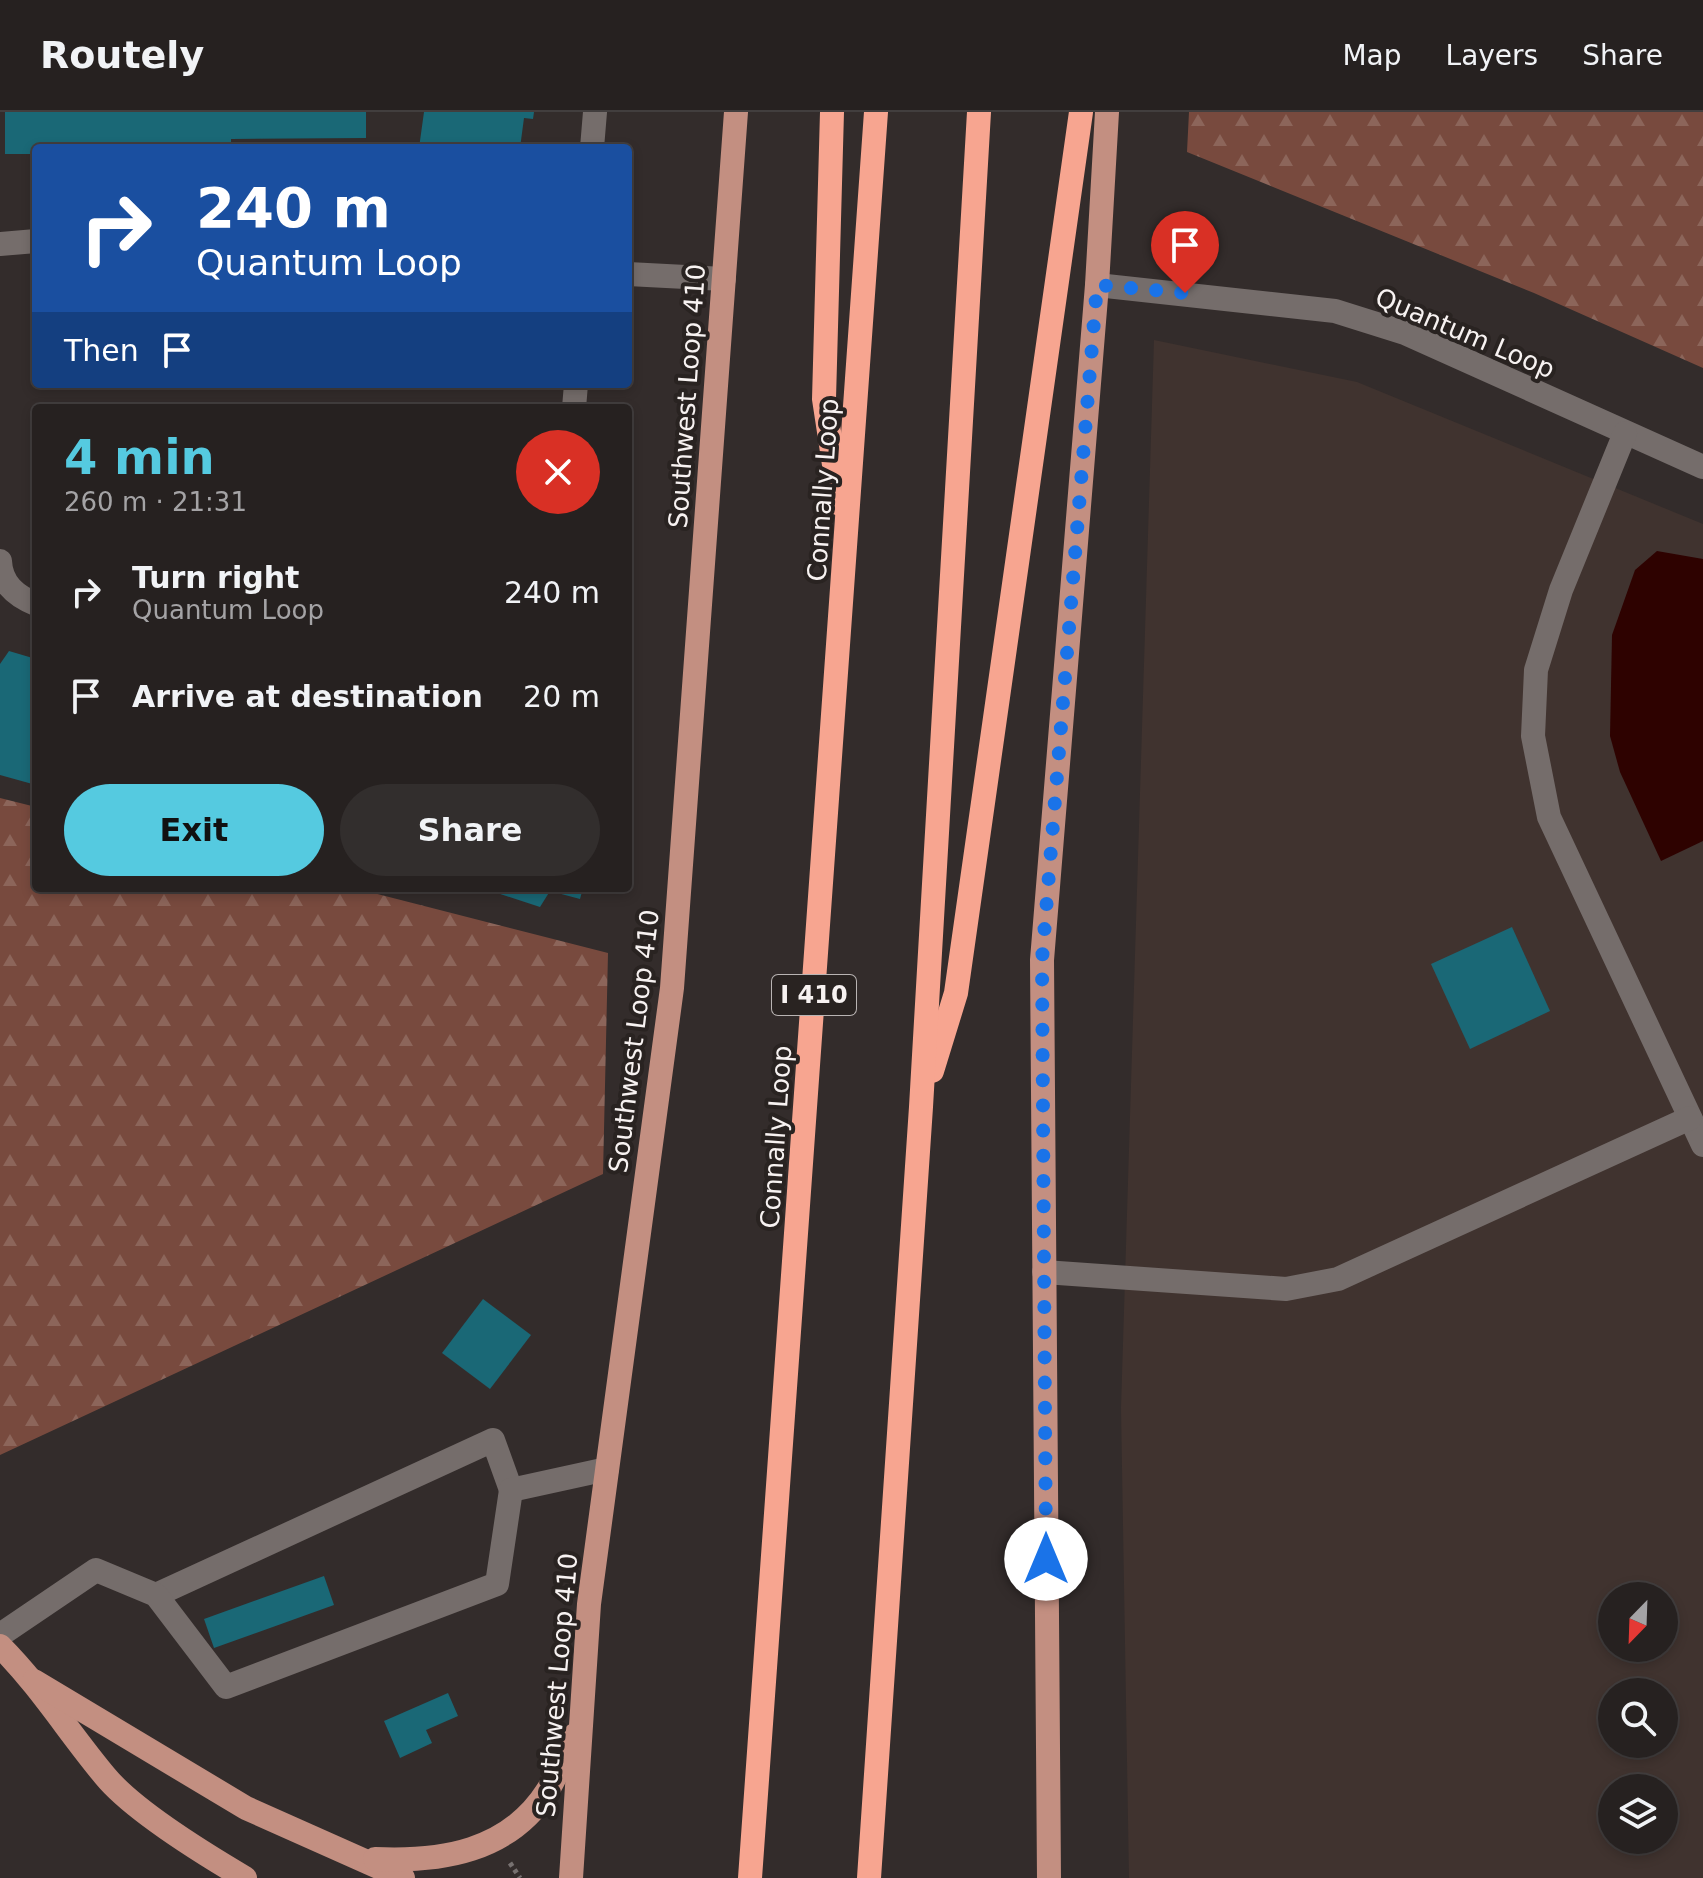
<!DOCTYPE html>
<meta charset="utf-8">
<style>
:root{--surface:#262120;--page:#322e2d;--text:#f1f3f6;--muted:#a4a3a5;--line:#423e3e;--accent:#55cae0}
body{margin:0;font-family:"DejaVu Sans",sans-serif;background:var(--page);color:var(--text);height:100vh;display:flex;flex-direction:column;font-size:30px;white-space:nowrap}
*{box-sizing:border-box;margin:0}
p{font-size:26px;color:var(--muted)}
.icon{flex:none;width:44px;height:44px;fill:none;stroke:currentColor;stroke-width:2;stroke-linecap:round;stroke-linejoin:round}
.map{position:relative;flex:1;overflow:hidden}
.details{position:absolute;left:32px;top:292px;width:600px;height:488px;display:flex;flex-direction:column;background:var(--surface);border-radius:8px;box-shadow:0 4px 12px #0003,0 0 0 2px var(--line)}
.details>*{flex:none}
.top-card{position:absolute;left:32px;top:32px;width:600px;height:244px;border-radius:8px;box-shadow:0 4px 12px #0003,0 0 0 2px var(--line);background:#1a4fa0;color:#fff;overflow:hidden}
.needle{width:52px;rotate:203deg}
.controls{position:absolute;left:1598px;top:1470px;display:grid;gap:16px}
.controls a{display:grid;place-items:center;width:80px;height:80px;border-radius:50%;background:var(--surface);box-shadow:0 4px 12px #0003,0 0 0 2px var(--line);font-size:40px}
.pin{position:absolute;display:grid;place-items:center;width:68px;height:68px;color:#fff;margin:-82px -34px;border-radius:50% 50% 50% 0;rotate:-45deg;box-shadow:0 0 8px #0007}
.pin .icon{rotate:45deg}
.me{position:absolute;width:88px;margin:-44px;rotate:0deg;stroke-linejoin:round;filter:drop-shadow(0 0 6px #0008)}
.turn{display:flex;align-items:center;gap:28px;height:168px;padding:0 32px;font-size:36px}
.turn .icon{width:104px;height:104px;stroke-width:2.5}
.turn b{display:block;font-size:56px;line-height:68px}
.then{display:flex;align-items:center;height:76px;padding:0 32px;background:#0003;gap:16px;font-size:30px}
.round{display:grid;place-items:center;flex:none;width:84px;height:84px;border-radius:42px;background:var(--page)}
.head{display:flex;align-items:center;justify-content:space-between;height:136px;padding:0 32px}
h1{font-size:48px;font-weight:700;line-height:60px;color:var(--accent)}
.primary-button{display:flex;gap:16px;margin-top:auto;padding:16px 32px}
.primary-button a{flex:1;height:92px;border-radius:48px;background:var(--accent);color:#111;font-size:32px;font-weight:700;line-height:92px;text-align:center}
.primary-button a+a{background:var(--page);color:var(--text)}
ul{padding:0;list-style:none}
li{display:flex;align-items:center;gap:24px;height:104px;padding:0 32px}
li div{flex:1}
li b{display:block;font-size:30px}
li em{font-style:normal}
header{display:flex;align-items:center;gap:48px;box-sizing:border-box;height:112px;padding:0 40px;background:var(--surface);border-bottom:2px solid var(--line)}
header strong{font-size:38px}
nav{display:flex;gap:44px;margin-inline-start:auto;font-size:28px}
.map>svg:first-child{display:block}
.built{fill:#40332f;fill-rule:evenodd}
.forest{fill:url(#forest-firs)}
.water{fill:#2e0200}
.building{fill:#1a6876}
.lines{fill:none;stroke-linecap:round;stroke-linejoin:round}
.path{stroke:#777170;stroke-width:5;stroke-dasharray:4 4;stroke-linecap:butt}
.minor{stroke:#756d6b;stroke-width:24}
.major{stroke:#c38f81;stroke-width:24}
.highway{stroke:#f7a590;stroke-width:24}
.route{stroke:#1a73e8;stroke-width:14;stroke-dasharray:0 25.2}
.labels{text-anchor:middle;stroke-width:8;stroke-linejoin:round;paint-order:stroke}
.shield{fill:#292321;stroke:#b9b4b3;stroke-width:2}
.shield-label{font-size:24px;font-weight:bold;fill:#f7f2f1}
.street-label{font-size:26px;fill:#f7f2f1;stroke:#292321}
</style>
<header>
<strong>Routely</strong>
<nav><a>Map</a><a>Layers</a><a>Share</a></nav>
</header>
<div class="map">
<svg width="1703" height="1766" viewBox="0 0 1703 1766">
<defs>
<pattern id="forest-firs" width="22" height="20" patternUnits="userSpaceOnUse" patternTransform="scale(2)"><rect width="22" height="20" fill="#784a3e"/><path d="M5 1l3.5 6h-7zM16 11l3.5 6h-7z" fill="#8c655a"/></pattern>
</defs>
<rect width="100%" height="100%" fill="#332c2b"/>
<!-- built -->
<path class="built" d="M1154 228 1357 270 1703 412V1766H1129L1121 1296ZM1612 1484H1664V1536H1612ZM1612 1580H1664V1632H1612ZM1612 1676H1664V1728H1612Z"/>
<!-- forest -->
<g class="forest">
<path d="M1189 0H1703V256L1534 181 1187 40Z"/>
<path d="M0 686 36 695V776H354L608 841 603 1062 0 1343Z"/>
</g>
<!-- water -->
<path class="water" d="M1657 439 1703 447V729L1661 749 1620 660 1610 624 1612 523 1635 458Z"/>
<!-- building -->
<g class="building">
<path d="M5 0H366V26L231 27V36H36V42H5Z"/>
<path d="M424 0H534L533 7 524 6 520 36H419Z"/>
<path d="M9 539 36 547V673L0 663V552Z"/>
<path d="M482 776H583L580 787 550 779 540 795Z"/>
<path d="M1512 815 1550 899 1470 937 1431 852Z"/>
<path d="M483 1187 531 1223 490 1277 442 1241Z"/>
<path d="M324 1464 334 1493 214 1536 204 1507Z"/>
<path d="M448 1581 458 1604 426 1618 432 1631 400 1646 384 1609Z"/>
</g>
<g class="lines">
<!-- path -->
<path class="path" d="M510 1751 520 1766"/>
<!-- minor -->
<g class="minor">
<path d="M592 36 595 0"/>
<path d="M0 132 36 129"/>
<path d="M628 162 724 167"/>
<path d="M1097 173 1335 199 1405 221 1703 355"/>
<path d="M574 296 576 272"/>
<path d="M1625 321 1561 478 1536 558 1533 624 1549 705 1703 1033"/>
<path d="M0 449C1 472 16 484 36 492"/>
<path d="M1044 1160 1286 1177 1338 1167 1690 1006"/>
<path d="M156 1483 493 1328 511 1378"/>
<path d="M0 1523 96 1458 156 1483 226 1575 497 1472 511 1378 607 1357"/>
</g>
<!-- major -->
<g class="major">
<path d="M0 1534C40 1574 69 1621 105 1664 133 1698 206 1743 245 1766"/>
<path d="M34 1569 246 1696 403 1766"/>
<path d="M375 1747C441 1750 509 1740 548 1678 558 1661 566 1641 575 1623"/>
<path d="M571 1766 589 1492 672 876 736 0"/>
<path d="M1049 1766 1042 848 1097 173 1107 0"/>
</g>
<!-- highway -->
<g class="highway">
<path d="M832 0 824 287 840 392"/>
<path d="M932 959 956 881 1081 0"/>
<path d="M750 1766 876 0"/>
<path d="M869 1766 921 995 979 0"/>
</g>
</g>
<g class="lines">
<!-- route -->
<path class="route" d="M1046 1447 1042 848 1097 173 1185 181"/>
</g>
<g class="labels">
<!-- shield labels -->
<rect class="shield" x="772" y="863" width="84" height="40" rx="6"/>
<g class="shield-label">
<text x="814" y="891">I 410</text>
</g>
<!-- street labels -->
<g class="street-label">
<text transform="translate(1465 221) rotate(23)" y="9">Quantum Loop</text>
<text transform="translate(687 284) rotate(-86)" y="9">Southwest Loop 410</text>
<text transform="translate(823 378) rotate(-86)" y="9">Connally Loop</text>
<text transform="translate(634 929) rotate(-83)" y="9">Southwest Loop 410</text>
<text transform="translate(776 1025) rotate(-86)" y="9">Connally Loop</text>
<text transform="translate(557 1573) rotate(-85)" y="9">Southwest Loop 410</text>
</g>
</g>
</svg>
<div class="controls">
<a><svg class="needle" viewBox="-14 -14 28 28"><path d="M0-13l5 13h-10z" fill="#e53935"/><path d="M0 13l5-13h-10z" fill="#a4a3a5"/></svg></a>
<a><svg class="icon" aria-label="search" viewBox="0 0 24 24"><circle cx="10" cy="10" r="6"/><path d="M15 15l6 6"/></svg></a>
<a><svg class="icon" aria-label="layers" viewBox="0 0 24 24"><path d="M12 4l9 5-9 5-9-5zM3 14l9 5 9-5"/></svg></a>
</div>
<div class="pin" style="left:1185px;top:181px;background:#d93025"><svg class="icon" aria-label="arrive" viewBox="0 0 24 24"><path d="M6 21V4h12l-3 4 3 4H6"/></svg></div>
<svg class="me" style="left:1046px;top:1447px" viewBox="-20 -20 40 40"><circle r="19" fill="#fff"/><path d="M0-13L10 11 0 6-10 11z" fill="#1a73e8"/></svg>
<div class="top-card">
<div class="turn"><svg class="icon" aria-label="right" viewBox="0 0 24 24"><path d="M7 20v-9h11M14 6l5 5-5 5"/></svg><div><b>240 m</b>Quantum Loop</div></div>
<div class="then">Then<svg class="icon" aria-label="arrive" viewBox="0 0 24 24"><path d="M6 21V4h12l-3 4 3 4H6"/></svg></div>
</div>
<section class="details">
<div class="head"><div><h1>4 min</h1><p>260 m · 21:31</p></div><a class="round" style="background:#d93025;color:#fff"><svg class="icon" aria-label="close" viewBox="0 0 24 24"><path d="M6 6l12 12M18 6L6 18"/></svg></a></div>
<ul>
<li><svg class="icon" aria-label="right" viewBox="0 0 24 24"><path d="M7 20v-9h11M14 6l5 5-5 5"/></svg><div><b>Turn right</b><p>Quantum Loop</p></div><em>240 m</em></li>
<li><svg class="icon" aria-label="arrive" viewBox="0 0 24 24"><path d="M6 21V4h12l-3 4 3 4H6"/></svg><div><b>Arrive at destination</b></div><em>20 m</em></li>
</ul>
<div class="primary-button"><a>Exit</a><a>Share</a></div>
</section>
</div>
